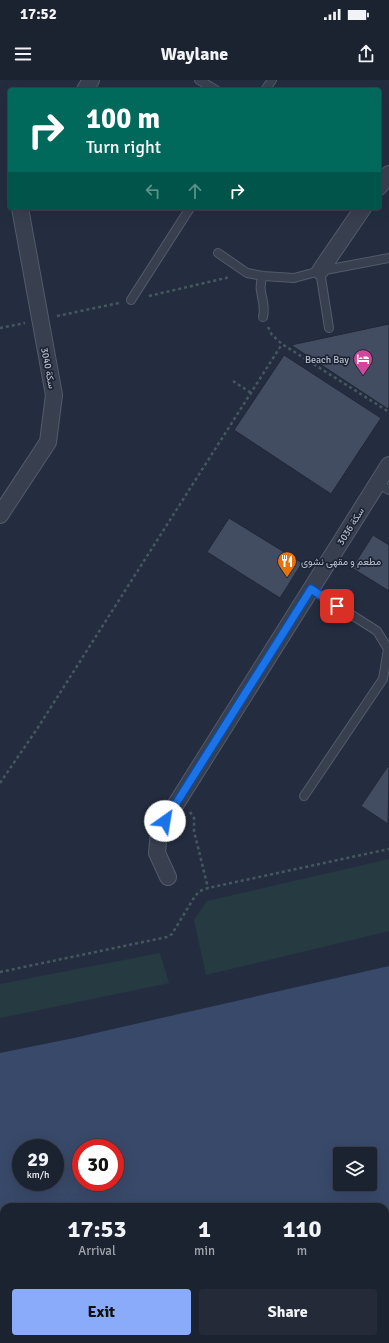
<!DOCTYPE html>
<meta charset="utf-8">
<style>
:root{--surface:#1b2230;--page:#242a38;--text:#f1f3f6;--muted:#a0a4ab;--line:#393f4c;--accent:#8aaafa}
body{margin:0;font-family:Signika,Vazirmatn,sans-serif;background:var(--page);color:var(--text);height:100vh;display:flex;flex-direction:column;font-size:15px;white-space:nowrap}
*{box-sizing:border-box;margin:0}
p{font-size:13px;color:var(--muted)}
.icon{flex:none;width:22px;height:22px;fill:none;stroke:currentColor;stroke-width:2;stroke-linecap:round;stroke-linejoin:round}
.map{position:relative;flex:1;overflow:hidden}
.drawer{position:absolute;left:0px;top:1123px;width:389px;height:140px;display:flex;flex-direction:column;background:var(--surface);border-radius:12px 12px 0 0;box-shadow:0 4px 16px #0002,0 0 0 1px var(--line)}
.drawer>*{flex:none}
.hud{position:absolute;left:8px;top:8px;width:373px;height:122px;border-radius:4px;box-shadow:0 4px 16px #0002,0 0 0 1px var(--line);background:#00695c;color:#fff;overflow:hidden}
.fabs{position:absolute;left:333px;top:1067px;display:grid;gap:8px}
.fabs a{display:grid;place-items:center;width:44px;height:44px;border-radius:4px;background:var(--surface);box-shadow:0 4px 16px #0002,0 0 0 1px var(--line);font-size:20px}
.speed{position:absolute;left:12px;top:1059px;display:flex;gap:8px;font-size:20px;font-weight:700;text-align:center}
.speed>*{display:grid;place-content:center;width:52px;height:52px;border-radius:50%;background:var(--surface);box-shadow:0 4px 16px #0002,0 0 0 1px var(--line);line-height:1}
.speed small{font-size:10px;font-weight:400}
.speed .limit{border:6px solid #d22;background:#fff;color:#111}
.pin{position:absolute;display:grid;place-items:center;width:34px;height:34px;color:#fff;margin:-17px;border-radius:8px;box-shadow:0 2px 6px #0006}
.me{position:absolute;width:44px;margin:-22px;rotate:32deg;stroke-linejoin:round;filter:drop-shadow(0 0 3px #0008)}
.turn{display:flex;align-items:center;gap:14px;height:84px;padding:0 12px;font-size:18px}
.turn .icon{width:52px;height:52px;stroke-width:2.5}
.turn b{display:block;font-size:28px;line-height:34px}
.lanes{display:flex;align-items:center;height:38px;padding:0 12px;background:#0003;justify-content:center;gap:20px;direction:ltr}
.lanes .off{opacity:.35}
.eta{display:flex;justify-content:space-evenly;align-items:center;height:68px;text-align:center}
.eta b{font-size:24px;font-weight:700;line-height:28px}
.cta{display:flex;gap:8px;margin-top:auto;padding:8px 12px}
.cta a{flex:1;height:46px;border-radius:4px;background:var(--accent);color:#111;font-size:16px;font-weight:700;line-height:46px;text-align:center}
.cta a+a{background:var(--page);color:var(--text)}
.status{display:flex;justify-content:space-between;align-items:center;height:28px;padding:0 20px;background:var(--surface);direction:ltr}
.status svg{height:11px;fill:currentColor}
header{display:flex;justify-content:space-between;align-items:center;height:52px;padding:0 12px;background:var(--surface);font-size:18px;font-weight:700}
.map>svg:first-child{display:block}
.green{fill:#263b41}
.water{fill:#394969;fill-rule:evenodd}
.building{fill:#434d62;stroke:#1f2737}
.lines{fill:none;stroke-linecap:round;stroke-linejoin:round}
.service-casing{stroke:#535b6a;stroke-width:10}
.minor-casing{stroke:#535b6a;stroke-width:18}
.path{stroke:#44585e;stroke-width:2.5;stroke-dasharray:3 3;stroke-linecap:butt}
.service{stroke:#384050;stroke-width:8}
.minor{stroke:#384050;stroke-width:16}
.route-casing{stroke:#114b97;stroke-width:10}
.route{stroke:#1a73e8;stroke-width:7}
.labels{text-anchor:middle;stroke-width:3.5;stroke-linejoin:round;paint-order:stroke}
.poi-label{font-size:10px;fill:#b5bbca;stroke:#1d2535;text-anchor:end}
.street-label{font-size:10px;fill:#b5bbca;stroke:#1d2535}
</style>
<div class="status"><b>17:52</b><svg viewBox="0 0 49 12"><path d="M0 12V9h3v3zM5 12V6h3v6zM10 12V3h3v9zM15 12V0h3v12zM26 1h20v11H26zM47 4h2v5h-2z"/></svg></div>
<header><svg class="icon" aria-label="menu" viewBox="0 0 24 24"><path d="M4 6h16M4 12h16M4 18h16"/></svg>Waylane<svg class="icon" aria-label="share" viewBox="0 0 24 24"><path d="M12 15V3M7 8l5-5 5 5M5 13v7h14v-7"/></svg></header>
<div class="map">
<svg width="389" height="1263" viewBox="0 0 389 1263">
<rect width="100%" height="100%" fill="#242d40"/>
<!-- green -->
<g class="green">
<path d="M389 779V851L206 895 194 840 207 821Z"/>
<path d="M160 873 169 903 0 938V904Z"/>
</g>
<!-- water -->
<path class="water" d="M389 886V1263H0V973L74 958ZM21 1068H55V1102H21ZM81 1068H115V1102H81ZM340 1074H370V1104H340ZM4 1127H385V1259H4Z"/>
<!-- building -->
<g class="building">
<path d="M389 244V326L388 329 291 265Z"/>
<path d="M284 275 381 338 331 414 234 350Z"/>
<path d="M229 438 302 483 280 518 207 472Z"/>
<path d="M373 455 389 465V511L352 488Z"/>
<path d="M388 686 389 687 388 744 361 726Z"/>
</g>
<g class="lines">
<defs>
<g id="service">
<path d="M199 0 216 10"/>
<path d="M265 10 272 0"/>
<path d="M218 173 247 193 263 196 294 198 320 191 389 178"/>
<path d="M320 191 329 248"/>
<path d="M131 220 190 128"/>
<path d="M263 237C267 221 256 211 263 196"/>
<path d="M377 403 389 410"/>
<path d="M304 716 383 599 388 569 377 551 311 509"/>
</g>
<g id="minor">
<path d="M85 10 91 0"/>
<path d="M379 107 389 94"/>
<path d="M320 191 363 128"/>
<path d="M0 435 48 362 54 315 20 128"/>
<path d="M168 797 157 773 159 751 389 385"/>
</g>
</defs>
<!-- service casing -->
<use href="#service" class="service-casing"/>
<!-- minor casing -->
<use href="#minor" class="minor-casing"/>
<!-- path -->
<g class="path">
<path d="M149 216 230 197"/>
<path d="M57 236 119 223"/>
<path d="M268 247 272 255 282 264 389 332"/>
<path d="M0 248 25 243"/>
<path d="M233 301 251 313"/>
<path d="M0 703 37 649 282 264"/>
<path d="M190 732 194 738V751L208 808"/>
<path d="M0 892 167 857 172 854 195 816 200 811 208 808 389 769"/>
</g>
<!-- service -->
<use href="#service" class="service"/>
<!-- minor -->
<use href="#minor" class="minor"/>
</g>
<g class="lines">
<defs>
<path id="route" d="M165 741 311 509 337 526"/>
</defs>
<!-- route casing -->
<use href="#route" class="route-casing"/>
<!-- route -->
<use href="#route" class="route"/>
</g>
<!-- icons -->
<defs>
<symbol id="hotel-pin" viewBox="-11 -11 22 30"><path d="M0 17L-7.5 6A9.5 9.5 0 1 1 7.5 6Z" fill="#d1479c" stroke="#1d2535"/><path d="M-6-4.5h1.5V1H6V5H4.5V3h-9V5H-6ZM-4 0a1.8 1.8 0 1 1 3.6 0ZM.5 0V-2.5h3Q6-2.5 6 0Z" fill="#fff"/></symbol>
<symbol id="restaurant-pin" viewBox="-11 -11 22 30"><path d="M0 17L-7.5 6A9.5 9.5 0 1 1 7.5 6Z" fill="#e8710a" stroke="#1d2535"/><path d="M-5-6h1v4h1v-4h1v4h1v-4h1v5L-1.5 .5V6h-2V.5L-5-1ZM5-6V6H3V1.5H1.5Q1.5-4 5-6Z" fill="#fff"/></symbol>
</defs>
<g fill-rule="evenodd">
<use href="#hotel-pin" x="352" y="268" width="22" height="30"/>
<use href="#restaurant-pin" x="276" y="470" width="22" height="30"/>
</g>
<g class="labels">
<!-- poi labels -->
<g class="poi-label">
<text x="349" y="283">Beach Bay</text>
<text x="301" y="485" text-anchor="start">مطعم و مقهى نشوى</text>
</g>
<!-- street labels -->
<g class="street-label">
<text transform="translate(49 288) rotate(79)" y="4">سكة 3040</text>
<text transform="translate(350 446) rotate(-58)" y="4">سكة 3036</text>
</g>
</g>
</svg>
<div class="fabs">
<a><svg class="icon" aria-label="layers" viewBox="0 0 24 24"><path d="M12 4l9 5-9 5-9-5zM3 14l9 5 9-5"/></svg></a>
</div>
<div class="speed"><div>29<small>km/h</small></div><div class="limit">30</div></div>
<div class="pin" style="left:337px;top:526px;background:#d93025"><svg class="icon" aria-label="arrive" viewBox="0 0 24 24"><path d="M6 21V4h12l-3 4 3 4H6"/></svg></div>
<svg class="me" style="left:165px;top:741px" viewBox="-20 -20 40 40"><circle r="19" fill="#fff"/><path d="M0-13L10 11 0 6-10 11z" fill="#1a73e8"/></svg>
<div class="hud">
<div class="turn"><svg class="icon" aria-label="right" viewBox="0 0 24 24"><path d="M7 20v-9h11M14 6l5 5-5 5"/></svg><div><b>100 m</b>Turn right</div></div>
<div class="lanes"><svg class="icon off" aria-label="left" viewBox="0 0 24 24"><path d="M17 20v-9H6M10 6l-5 5 5 5"/></svg><svg class="icon off" aria-label="ahead" viewBox="0 0 24 24"><path d="M12 20V5M6 11l6-6 6 6"/></svg><svg class="icon" aria-label="right" viewBox="0 0 24 24"><path d="M7 20v-9h11M14 6l5 5-5 5"/></svg></div>
</div>
<section class="drawer">
<div class="eta">
<div><b>17:53</b><p>Arrival</p></div>
<div><b>1</b><p>min</p></div>
<div><b>110</b><p>m</p></div>
</div>
<div class="cta"><a>Exit</a><a>Share</a></div>
</section>
</div>
